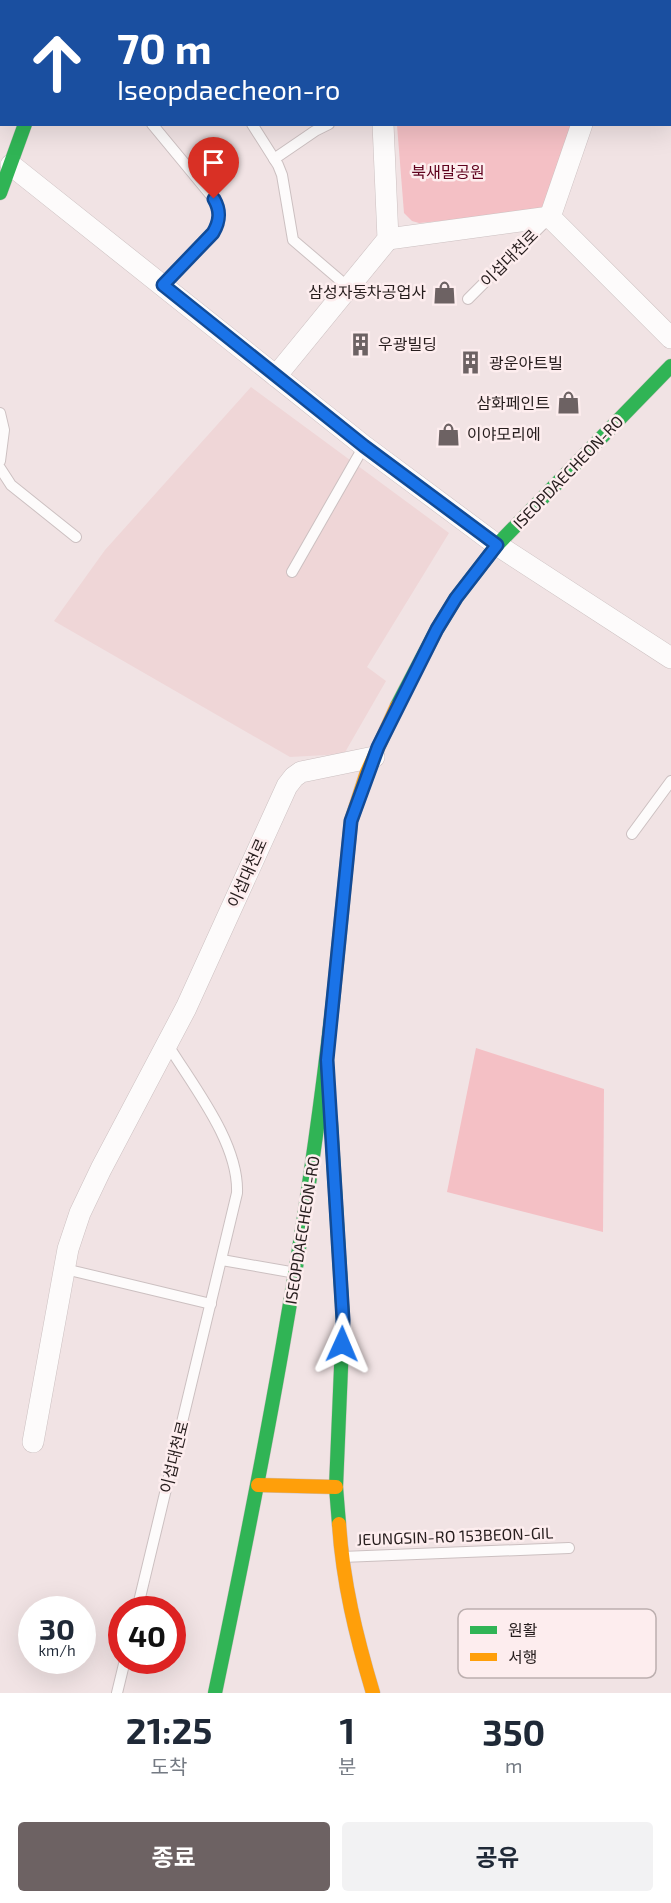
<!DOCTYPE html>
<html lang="ko">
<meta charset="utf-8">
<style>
:root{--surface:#fff;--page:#f2f2f3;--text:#1f2937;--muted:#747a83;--accent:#6d6263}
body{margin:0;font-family:"Exo 2","Noto Sans KR",sans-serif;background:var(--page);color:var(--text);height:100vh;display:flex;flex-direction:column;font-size:22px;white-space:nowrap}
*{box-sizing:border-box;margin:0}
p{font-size:20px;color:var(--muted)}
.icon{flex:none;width:33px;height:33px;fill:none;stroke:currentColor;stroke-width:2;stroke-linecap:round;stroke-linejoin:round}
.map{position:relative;height:1693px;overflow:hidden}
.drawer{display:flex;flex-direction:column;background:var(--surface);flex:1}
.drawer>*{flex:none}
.hud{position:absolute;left:0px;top:0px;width:672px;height:126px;box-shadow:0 6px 24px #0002;background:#1a4fa0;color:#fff;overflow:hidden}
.speed{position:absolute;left:18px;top:1596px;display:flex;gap:12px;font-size:30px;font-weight:700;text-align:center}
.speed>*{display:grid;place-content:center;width:78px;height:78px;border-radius:50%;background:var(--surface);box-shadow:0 6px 24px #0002;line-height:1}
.speed small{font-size:15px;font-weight:400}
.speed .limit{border:9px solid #d22;background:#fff;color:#111}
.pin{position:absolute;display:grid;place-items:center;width:51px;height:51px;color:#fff;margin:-62px -26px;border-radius:50% 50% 50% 0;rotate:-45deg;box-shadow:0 0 6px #0007}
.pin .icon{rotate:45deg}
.me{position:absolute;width:66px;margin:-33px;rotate:1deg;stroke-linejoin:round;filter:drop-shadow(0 0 4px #0008)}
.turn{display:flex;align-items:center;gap:21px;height:126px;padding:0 18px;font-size:27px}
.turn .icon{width:78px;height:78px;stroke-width:2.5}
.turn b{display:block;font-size:42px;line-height:51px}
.eta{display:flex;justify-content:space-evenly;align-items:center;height:102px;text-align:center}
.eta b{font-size:36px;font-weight:700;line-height:42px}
.action{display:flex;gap:12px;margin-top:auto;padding:12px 18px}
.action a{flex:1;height:69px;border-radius:6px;background:var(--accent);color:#fff;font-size:24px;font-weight:700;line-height:69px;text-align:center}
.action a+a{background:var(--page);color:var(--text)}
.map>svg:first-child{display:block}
.built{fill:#efd6d7}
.green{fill:#f4c0c5}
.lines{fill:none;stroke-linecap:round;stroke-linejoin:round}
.lane-casing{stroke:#ccc0c1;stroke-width:12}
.street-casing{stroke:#ccc0c1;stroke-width:22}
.fast-casing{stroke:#ccc0c1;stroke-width:15}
.slow-casing{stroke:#ccc0c1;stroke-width:15}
.lane{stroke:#fdfbfb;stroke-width:10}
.street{stroke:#fdfbfb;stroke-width:21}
.fast{stroke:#30b455;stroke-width:14}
.slow{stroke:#ff9f0a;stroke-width:14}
.route-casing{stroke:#114b97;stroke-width:15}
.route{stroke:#1a73e8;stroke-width:10}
.labels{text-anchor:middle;stroke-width:5;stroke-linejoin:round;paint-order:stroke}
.park-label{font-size:16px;fill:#5f011d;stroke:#fdedee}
.street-label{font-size:16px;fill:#261d1d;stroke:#fdedee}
.poi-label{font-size:16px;fill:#261d1d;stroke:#fdedee;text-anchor:start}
.key{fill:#fdedee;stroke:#bcafaf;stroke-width:1.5}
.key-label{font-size:16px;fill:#261d1d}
</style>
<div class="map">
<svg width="671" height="1693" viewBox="0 0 671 1693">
<rect width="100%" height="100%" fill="#f1e3e4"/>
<!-- built -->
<path class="built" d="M251 387 449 533 367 667 386 681 344 754 290 757 54 621 105 550Z"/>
<!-- green -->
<g class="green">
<path d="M397 125H573L546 211 419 223 412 221 404 213Z"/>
<path d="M476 1048 604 1089 603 1232 447 1192Z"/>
</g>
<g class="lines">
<defs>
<g id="lane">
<path d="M274 2 275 0"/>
<path d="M152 124 214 199C221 211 220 221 213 233L163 285"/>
<path d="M252 124 278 165 282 175 293 240 348 287"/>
<path d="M274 159 315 131 329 124"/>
<path d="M468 299 548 219"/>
<path d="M0 413 4 430 0 461"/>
<path d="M0 468 11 485 76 537"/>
<path d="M292 572 364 446"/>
<path d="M632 834 671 781"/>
<path d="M222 1260 296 1273"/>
<path d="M65 1269 211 1304"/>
<path d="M342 1557 569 1548"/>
<path d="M137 1610 237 1193C239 1143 193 1086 168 1045"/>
<path d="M117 1693 125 1660"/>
</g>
<g id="street">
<path d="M378 0 379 2"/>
<path d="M624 2 625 0"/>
<path d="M11 165 364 446 497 545 671 658"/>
<path d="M550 217 582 124"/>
<path d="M388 239 550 217 671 338"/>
<path d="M276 376 388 239 383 124"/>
<path d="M33 1442 68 1249 80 1213 101 1169 186 1008 287 786 294 777 301 772 374 757"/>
</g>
<g id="fast">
<path d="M52 0V2"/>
<path d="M0 193 25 124"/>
<path d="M397 706 437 629 456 598 497 545 671 366"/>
<path d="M331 1123 343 1320 336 1487 339 1524"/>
<path d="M215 1693C264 1459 308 1229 334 991"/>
</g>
<g id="slow">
<path d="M334 991 351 821 367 772 397 706"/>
<path d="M258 1485 336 1487"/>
<path d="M339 1524C343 1583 356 1636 373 1693"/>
</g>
</defs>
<!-- lane casing -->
<use href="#lane" class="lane-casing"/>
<!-- street casing -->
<use href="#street" class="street-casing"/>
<!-- fast casing -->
<use href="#fast" class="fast-casing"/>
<!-- slow casing -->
<use href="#slow" class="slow-casing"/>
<!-- lane -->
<use href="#lane" class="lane"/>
<!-- street -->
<use href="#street" class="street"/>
<!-- fast -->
<use href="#fast" class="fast"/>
<!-- slow -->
<use href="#slow" class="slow"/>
</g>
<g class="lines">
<defs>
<path id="route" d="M214 199C221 211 220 221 213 233L163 285 364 446 497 545 456 598 437 629 378 747 351 821 327 1060 343 1320 342 1344"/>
</defs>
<!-- route casing -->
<use href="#route" class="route-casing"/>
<!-- route -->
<use href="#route" class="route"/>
</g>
<!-- icons -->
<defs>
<symbol id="shop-bare" viewBox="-9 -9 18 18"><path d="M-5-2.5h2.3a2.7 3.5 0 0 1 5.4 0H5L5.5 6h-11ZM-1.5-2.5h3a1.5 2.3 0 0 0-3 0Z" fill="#6d6263" stroke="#fdedee" stroke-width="2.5" paint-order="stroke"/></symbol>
<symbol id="building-bare" viewBox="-9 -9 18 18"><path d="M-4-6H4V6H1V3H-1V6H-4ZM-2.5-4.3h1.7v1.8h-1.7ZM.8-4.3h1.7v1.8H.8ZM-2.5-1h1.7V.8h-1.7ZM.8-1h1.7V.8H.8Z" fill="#6d6263" stroke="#fdedee" stroke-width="2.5" paint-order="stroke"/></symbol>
</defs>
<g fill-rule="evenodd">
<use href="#shop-bare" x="428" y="276" width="33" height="33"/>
<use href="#building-bare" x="344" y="328" width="33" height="33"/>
<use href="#building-bare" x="454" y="346" width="33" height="33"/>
<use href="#shop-bare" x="552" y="386" width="33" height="33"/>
<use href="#shop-bare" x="432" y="418" width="33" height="33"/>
</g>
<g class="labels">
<!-- park labels -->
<g class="park-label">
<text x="448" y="178">북새말공원</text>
</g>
<!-- street labels -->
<g class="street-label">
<text transform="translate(509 258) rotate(-45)" y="6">이섭대천로</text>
<text transform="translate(568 472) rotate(-46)" y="6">ISEOPDAECHEON-RO</text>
<text transform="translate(247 873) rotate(-66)" y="6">이섭대천로</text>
<text transform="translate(302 1230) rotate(-81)" y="6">ISEOPDAECHEON-RO</text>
<text transform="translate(174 1457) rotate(-76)" y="6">이섭대천로</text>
<text transform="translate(455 1536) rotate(-2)" y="6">JEUNGSIN-RO 153BEON-GIL</text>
</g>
<!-- poi labels -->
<g class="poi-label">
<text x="426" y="298" text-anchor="end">삼성자동차공업사</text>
<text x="378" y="350">우광빌딩</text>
<text x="489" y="369">광운아트빌</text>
<text x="550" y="409" text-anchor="end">삼화페인트</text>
<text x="467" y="440">이야모리에</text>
</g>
</g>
<!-- legend -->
<rect x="458" y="1609" width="198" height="69" rx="9" class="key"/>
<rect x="470" y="1626" width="27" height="8" fill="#30b455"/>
<rect x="470" y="1653" width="27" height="8" fill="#ff9f0a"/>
<g class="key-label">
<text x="508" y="1636">원활</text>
<text x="508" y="1663">서행</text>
</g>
</svg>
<div class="speed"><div>30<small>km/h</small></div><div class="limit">40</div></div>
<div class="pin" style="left:214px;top:199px;background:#d93025"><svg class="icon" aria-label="arrive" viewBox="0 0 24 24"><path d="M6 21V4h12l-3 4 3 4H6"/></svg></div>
<svg class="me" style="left:342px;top:1344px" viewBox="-20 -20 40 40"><path d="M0-17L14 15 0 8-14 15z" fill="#1a73e8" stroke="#fff" stroke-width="4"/></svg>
<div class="hud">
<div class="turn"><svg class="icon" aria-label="ahead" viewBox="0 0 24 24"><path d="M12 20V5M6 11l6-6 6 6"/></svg><div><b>70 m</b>Iseopdaecheon-ro</div></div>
</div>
</div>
<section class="drawer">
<div class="eta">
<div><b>21:25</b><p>도착</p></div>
<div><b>1</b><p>분</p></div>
<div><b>350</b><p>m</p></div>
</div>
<div class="action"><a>종료</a><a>공유</a></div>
</section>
